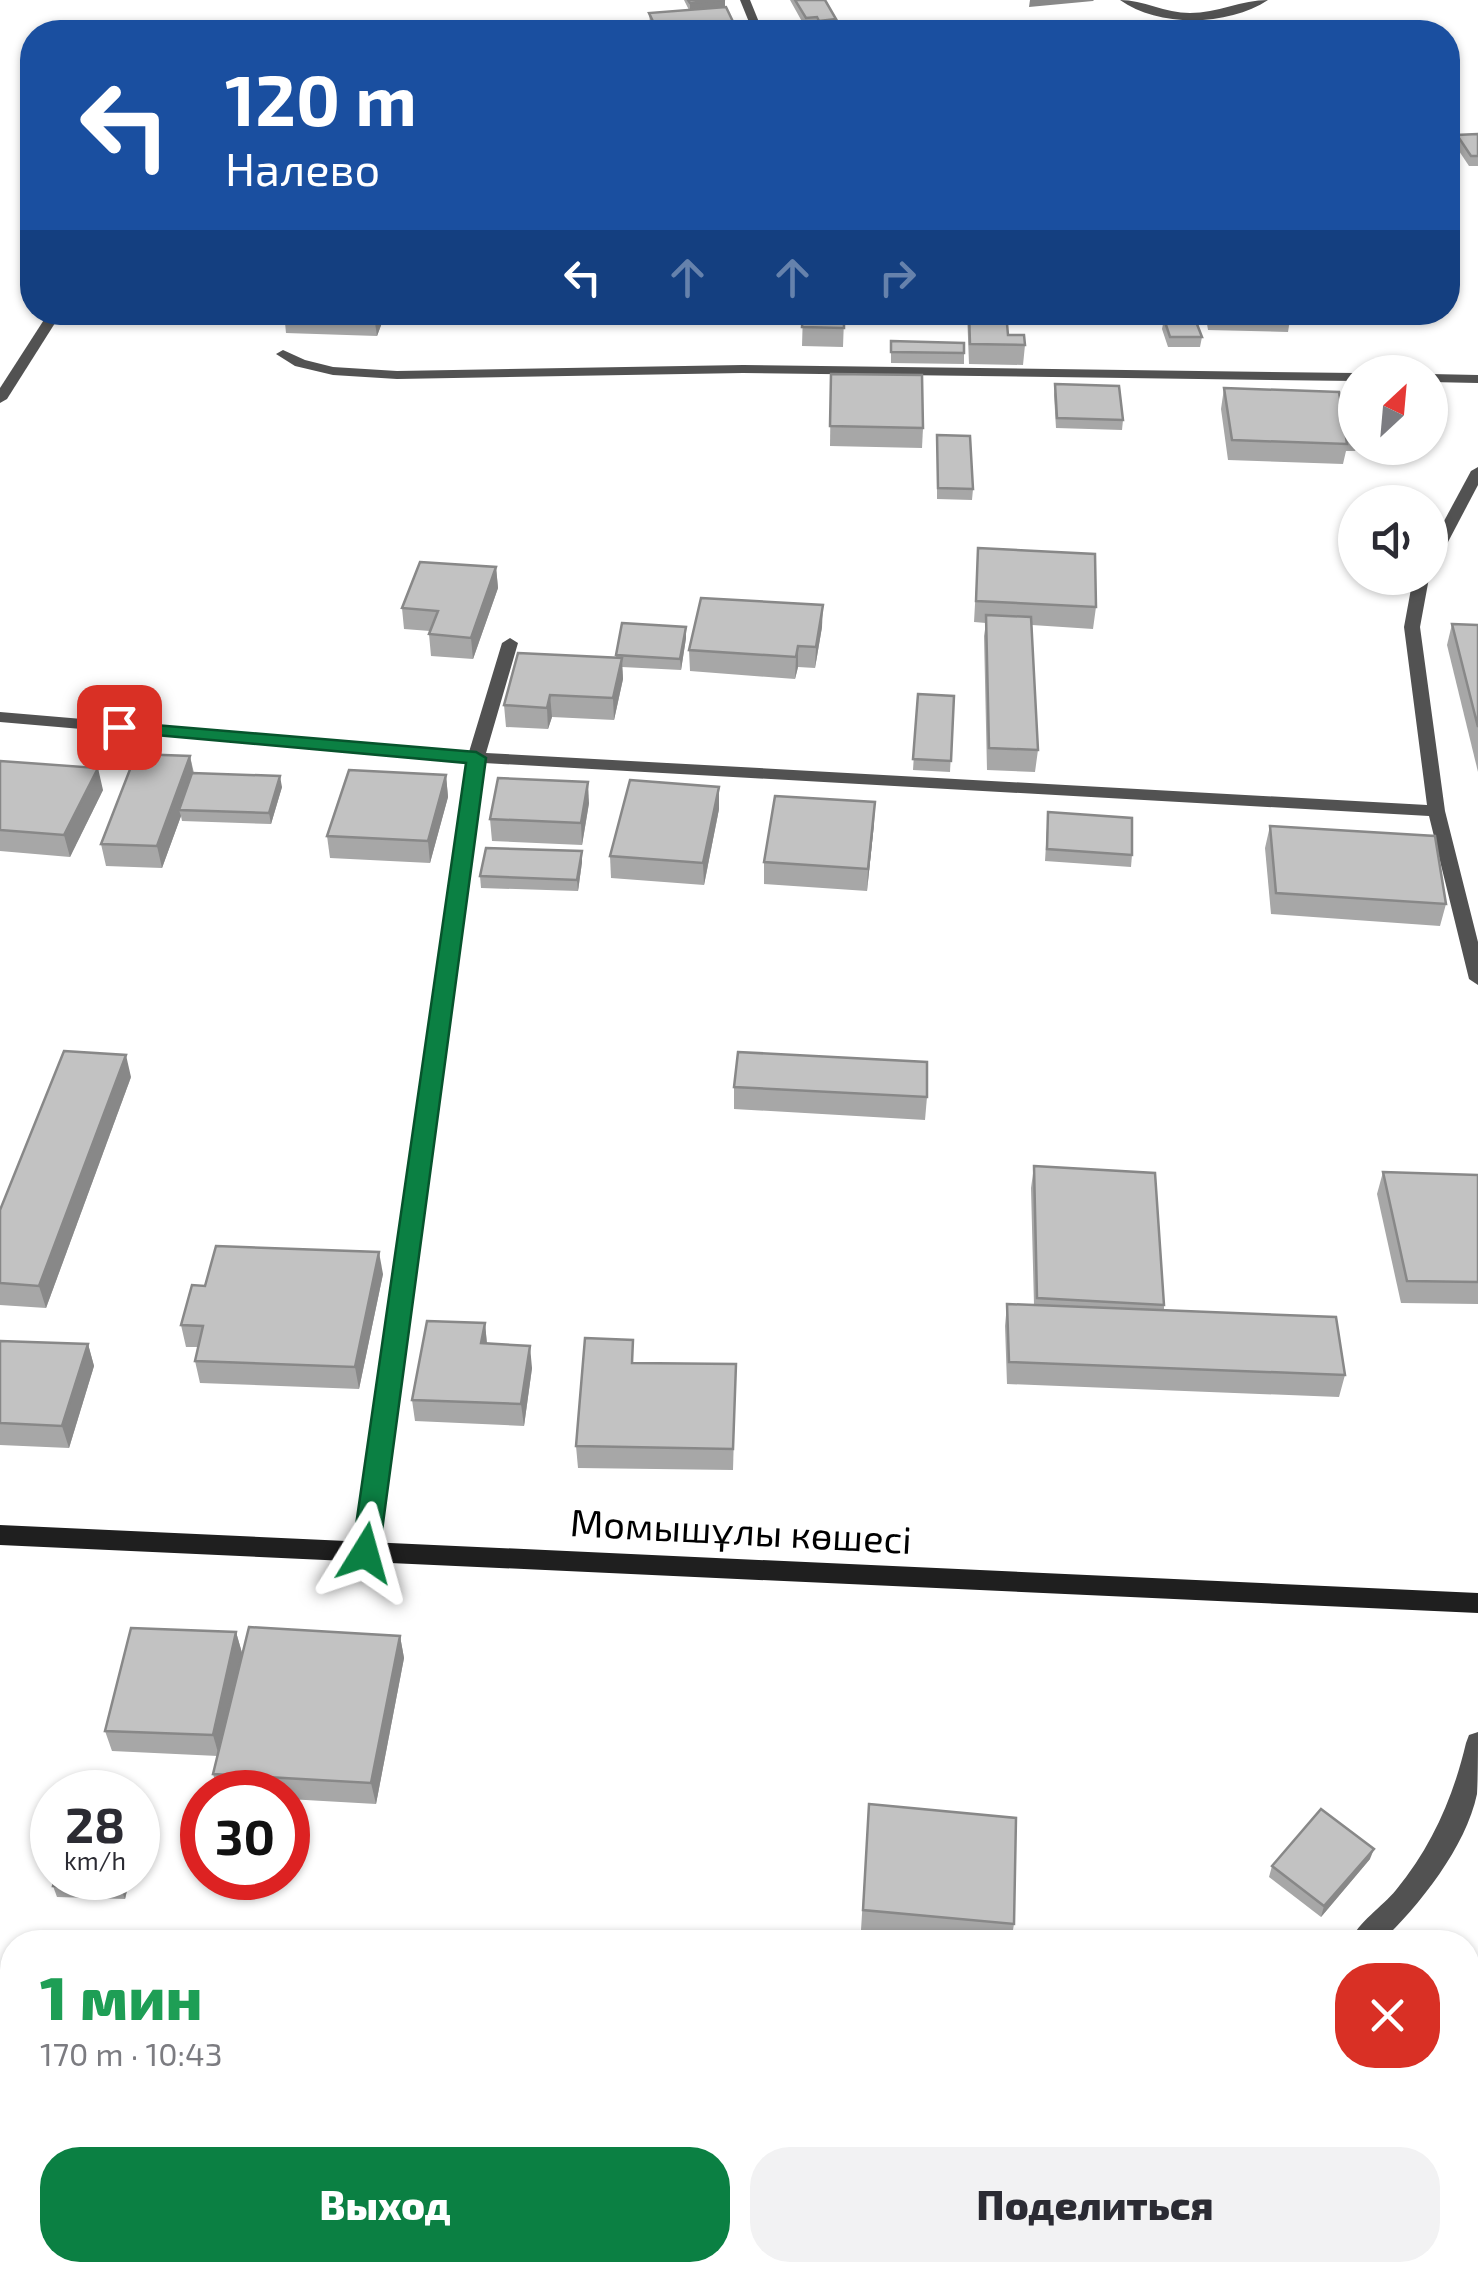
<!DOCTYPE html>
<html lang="ru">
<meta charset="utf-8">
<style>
:root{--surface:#fff;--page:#f2f2f3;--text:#2b2b33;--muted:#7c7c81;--accent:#0b8043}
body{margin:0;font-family:"Exo 2",sans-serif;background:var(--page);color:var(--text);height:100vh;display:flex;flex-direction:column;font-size:38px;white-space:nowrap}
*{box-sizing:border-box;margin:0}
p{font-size:32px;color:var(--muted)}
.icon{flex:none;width:55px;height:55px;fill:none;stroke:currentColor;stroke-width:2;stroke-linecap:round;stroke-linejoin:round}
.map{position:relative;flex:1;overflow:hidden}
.details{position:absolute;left:0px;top:1930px;width:1480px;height:352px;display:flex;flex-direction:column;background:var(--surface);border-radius:40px 40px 0 0;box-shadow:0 2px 8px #0004}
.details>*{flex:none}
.banner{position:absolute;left:20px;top:20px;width:1440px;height:305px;border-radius:40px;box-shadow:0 2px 8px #0004;background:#1a4fa0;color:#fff;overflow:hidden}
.needle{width:65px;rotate:26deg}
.controls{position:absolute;left:1338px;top:355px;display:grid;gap:20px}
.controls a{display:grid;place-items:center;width:110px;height:110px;border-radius:50%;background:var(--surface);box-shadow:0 2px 8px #0004;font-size:50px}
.speed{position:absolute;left:30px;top:1770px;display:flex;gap:20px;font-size:50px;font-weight:700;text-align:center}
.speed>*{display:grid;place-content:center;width:130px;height:130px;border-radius:50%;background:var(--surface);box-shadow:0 2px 8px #0004;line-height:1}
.speed small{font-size:25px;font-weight:400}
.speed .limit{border:15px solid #d22;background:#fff;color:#111}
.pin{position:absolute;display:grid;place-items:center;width:85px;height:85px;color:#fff;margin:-42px;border-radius:20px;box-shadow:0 5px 15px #0006}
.me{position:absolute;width:110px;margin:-55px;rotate:8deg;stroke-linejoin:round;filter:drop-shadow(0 0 8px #0008)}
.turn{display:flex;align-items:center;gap:35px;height:210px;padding:0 40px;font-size:45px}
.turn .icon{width:130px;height:130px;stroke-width:2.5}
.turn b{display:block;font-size:70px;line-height:85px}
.lanes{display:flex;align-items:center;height:95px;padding:0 40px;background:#0003;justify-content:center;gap:50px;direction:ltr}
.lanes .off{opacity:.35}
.round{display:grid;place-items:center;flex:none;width:105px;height:105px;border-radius:40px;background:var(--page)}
.headline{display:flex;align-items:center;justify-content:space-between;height:170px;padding:0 40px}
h1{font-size:60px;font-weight:800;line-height:75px;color:#1e9e55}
.action{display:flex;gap:20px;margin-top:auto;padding:20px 40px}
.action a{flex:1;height:115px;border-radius:40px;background:var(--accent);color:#fff;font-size:40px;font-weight:800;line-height:115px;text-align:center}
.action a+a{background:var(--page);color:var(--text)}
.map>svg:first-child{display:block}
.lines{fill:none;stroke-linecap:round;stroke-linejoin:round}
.street{fill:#525252;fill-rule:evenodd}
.secondary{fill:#1f1f1f;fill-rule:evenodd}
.wall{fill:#a7a7a7}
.shaded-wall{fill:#888}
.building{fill:#c2c2c2;stroke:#888;stroke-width:2.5}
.route{fill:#0b8043;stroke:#07532c;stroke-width:2.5}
.labels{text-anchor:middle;stroke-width:10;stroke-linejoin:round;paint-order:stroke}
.street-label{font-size:38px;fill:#000;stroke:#fff}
</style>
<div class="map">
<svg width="1478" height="2282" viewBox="0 0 1478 2282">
<rect width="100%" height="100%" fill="#fff"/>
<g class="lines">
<!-- street -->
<g class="street">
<path d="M740 0H750L763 32H753Z"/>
<path d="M1120 0C1143 0 1165 13 1190 13 1217 13 1242 0 1268 0 1229 26 1159 28 1120 0Z"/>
<path d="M49 312H62L7 399 0 403V388Z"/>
<path d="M283 350 305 360 333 367 397 371 743 365 1355 373V381L743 373 397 379 333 375 295 366 276 354Z"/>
<path d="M1430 374 1478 375V383L1430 382Z"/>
<path d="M1478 467V485L1438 561 1430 566V547L1471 471Z"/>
<path d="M1413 578H1429L1420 627 1445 811 1478 942V985L1469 979 1429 816 484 763 377 1553 373 1560 365 1563 357 1560 353 1553 467 762 0 722V712L469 752 502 643 510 638 518 643 486 753 1427 805 1404 627Z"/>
<path d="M1478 1732C1478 1752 1478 1775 1477 1794 1466 1847 1419 1906 1381 1942H1350C1358 1922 1382 1907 1396 1890 1432 1846 1453 1798 1466 1743L1469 1735Z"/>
<path d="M1017 2270H1052L1046 2282H1011Z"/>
</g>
<!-- secondary -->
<path class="secondary" d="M0 1525 1478 1593V1613L0 1545Z"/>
</g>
<!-- wall -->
<g class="wall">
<path d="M684 0H725V7L737 32H651L649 13 689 10Z"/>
<path d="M790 0H825L836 19V29L818 30 817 26 805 27Z"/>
<path d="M1478 134V166H1469L1455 145 1457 135Z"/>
<path d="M284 312H386L377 336 286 333Z"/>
<path d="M569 312 564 325 529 323 528 313Z"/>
<path d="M679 312H753V318L679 319Z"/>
<path d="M803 312H897L896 320 844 319 843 347 802 346Z"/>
<path d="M967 312H1006L1008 335 1025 345 1023 365 969 364Z"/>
<path d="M1109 312H1191L1190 319 1202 337 1200 347H1168L1162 329 1164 319H1180L1109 318Z"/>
<path d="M1205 312 1291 313 1288 332 1208 330Z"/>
<path d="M891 341 964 353V364L891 363Z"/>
<path d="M831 374 923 428 922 448 830 446Z"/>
<path d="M1055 384 1123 420 1122 430 1056 428 1054 395Z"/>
<path d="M1224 388 1355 414V448H1357L1355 451H1346L1343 464 1228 460 1221 409Z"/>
<path d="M937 435 973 489 972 500 937 499Z"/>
<path d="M496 567 498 588 473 659 431 656 429 634 430 631 404 629 402 608Z"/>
<path d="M977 569 1096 607 1093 629 1032 625 1038 750 1035 772 987 770 984 636 986 623 974 622Z"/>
<path d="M1452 624 1478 625V772L1447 645Z"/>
<path d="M822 627 815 668 798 667 795 679 690 671 689 650Z"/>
<path d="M686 638 681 670 622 667 623 679 614 720 552 717 548 729 506 727 504 705 616 658V655Z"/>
<path d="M918 694 954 696 950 772 913 770Z"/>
<path d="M190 756 194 773 282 787 271 824 182 821 181 816 162 868 106 866 101 844Z"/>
<path d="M0 761 103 790 70 857 0 851Z"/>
<path d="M446 775 448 797 430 863 330 858 327 836Z"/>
<path d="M589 803 582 845 492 841 490 819Z"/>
<path d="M719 809 704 885 611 878 610 856Z"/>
<path d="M1048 812 1132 855 1131 867 1045 861Z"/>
<path d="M874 824 867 891 764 884V862Z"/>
<path d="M1270 826 1446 904 1440 926 1271 914 1265 848Z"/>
<path d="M582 851V862L578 891 481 888 480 876Z"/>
<path d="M131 1077 46 1308 0 1305V1210Z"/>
<path d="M734 1087 927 1097 925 1120 734 1109Z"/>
<path d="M1034 1166 1164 1305V1310L1345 1375 1339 1397 1007 1384 1005 1326 1007 1304 1034 1305 1031 1188Z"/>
<path d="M1383 1172 1478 1175V1304L1401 1303 1377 1194Z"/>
<path d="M383 1274 359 1389 200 1383 195 1361 198 1347H186L181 1325 205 1286Z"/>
<path d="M485 1323 487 1344 532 1368 524 1426 415 1421 412 1400Z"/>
<path d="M0 1341 88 1344 94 1366 69 1448 0 1445Z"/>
<path d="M634 1363 736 1364 733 1470 578 1468 576 1446Z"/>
<path d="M236 1632 242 1653 231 1700 400 1636 404 1658 376 1804 288 1799V1792H218L213 1774 218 1756 112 1751 105 1731Z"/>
<path d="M869 1804 1014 1924 1011 1942 861 1930Z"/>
<path d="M1370 1859 1321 1917 1269 1877 1272 1866Z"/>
<path d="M55 1878H130L125 1899 57 1897 53 1886Z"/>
<path d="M536 2270H745L740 2282H563Z"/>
</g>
<!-- shaded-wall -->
<g class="shaded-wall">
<path d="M725 0V9L690 12V3Z"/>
<path d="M1030 0H1094L1093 1 1029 7Z"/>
<path d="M376 312H386L377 336 374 316Z"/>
<path d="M496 567 498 588 473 659 471 638Z"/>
<path d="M823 605 822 627 815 668 816 647Z"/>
<path d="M686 627V638L681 670 680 659Z"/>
<path d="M798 646V667L795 679 796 657Z"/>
<path d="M622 658 623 679 614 720 613 698Z"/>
<path d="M550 695 552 717 548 729 547 708Z"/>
<path d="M190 756 194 778 179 810 181 816 162 868 157 846Z"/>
<path d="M98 768 103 790 70 857 64 835Z"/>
<path d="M446 775 448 797 430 863 428 841Z"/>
<path d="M280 776 282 787 271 824 269 813Z"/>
<path d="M588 782 589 803 582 845 581 823Z"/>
<path d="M719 787V809L704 885 703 863Z"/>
<path d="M875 802 874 824 867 891 868 869Z"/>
<path d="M582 851V862L578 891 577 880Z"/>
<path d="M126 1055 131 1077 46 1308 39 1286Z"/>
<path d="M379 1252 383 1274 359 1389 355 1367Z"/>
<path d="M485 1323 487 1345 481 1343Z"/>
<path d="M88 1344 94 1366 69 1448 62 1426Z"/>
<path d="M530 1346 532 1368 524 1426 521 1404Z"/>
<path d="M236 1632 242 1653 219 1756 213 1735Z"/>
<path d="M400 1636 404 1658 376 1804 371 1783Z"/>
<path d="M1374 1849 1370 1859 1321 1917 1324 1906Z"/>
<path d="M124 1878H130L125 1899 121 1889Z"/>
<path d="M735 2270H745L740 2282H730Z"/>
</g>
<!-- building -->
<g class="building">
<path d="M688 0H725L690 3Z"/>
<path d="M795 0H825L836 19 819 21 817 17 806 18Z"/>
<path d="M726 7 737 30 701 32H658L649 13Z"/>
<path d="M387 24 385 32H265L266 29Z"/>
<path d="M1478 134V156H1471L1457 135Z"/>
<path d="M284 312H376L374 316Z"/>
<path d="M565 312 564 315 528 313 529 312Z"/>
<path d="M803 312H844V328L802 327Z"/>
<path d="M969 312H1006L1008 335H1024L1025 345 970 344Z"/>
<path d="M1164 319H1195L1202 337H1170Z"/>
<path d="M891 341 964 343V353L891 352Z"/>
<path d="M831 374 922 375 923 428 830 426Z"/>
<path d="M1055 384 1119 386 1123 420 1057 418Z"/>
<path d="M1224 388 1339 392 1342 411 1355 414V431L1345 430 1347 444 1232 440Z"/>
<path d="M937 435 970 436 973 489 938 488Z"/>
<path d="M978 548 1095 554 1096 607 976 601Z"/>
<path d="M420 562 496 567 471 638 429 634 438 611 402 608Z"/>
<path d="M701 598 823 605 816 647 798 646 796 657 689 650Z"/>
<path d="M986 615 1031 617 1038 750 989 748Z"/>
<path d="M622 623 686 627 680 659 616 655Z"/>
<path d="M1452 624 1478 625V727Z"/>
<path d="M518 653 622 658 613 698 550 695 547 708 504 705Z"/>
<path d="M918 694 954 696 951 761 913 759Z"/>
<path d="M136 754 190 756 157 846 101 844Z"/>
<path d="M0 761 98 768 64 835 0 830Z"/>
<path d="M349 770 446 775 428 841 327 836Z"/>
<path d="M192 773 280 776 269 813 179 810Z"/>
<path d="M498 778 588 782 581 823 490 819Z"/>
<path d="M630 780 719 787 703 863 610 856Z"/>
<path d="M775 796 875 802 868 869 764 862Z"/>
<path d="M1048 812 1132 818V855L1047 849Z"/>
<path d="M1270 826 1435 836 1446 904 1276 893Z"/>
<path d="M486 848 582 851 577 880 480 876Z"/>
<path d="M64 1051 126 1055 39 1286 0 1283V1210Z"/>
<path d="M738 1052 927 1062V1097L734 1087Z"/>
<path d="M1034 1166 1155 1173 1164 1305 1037 1298Z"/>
<path d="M1383 1172 1478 1175V1282L1407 1281Z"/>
<path d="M216 1246 379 1252 355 1367 195 1361 203 1326 181 1325 192 1285 205 1286Z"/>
<path d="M1007 1304 1336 1317 1345 1375 1009 1362Z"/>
<path d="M427 1321 485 1323 481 1343 530 1346 521 1404 412 1400Z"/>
<path d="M585 1338 633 1340 632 1363 736 1364 733 1449 576 1446Z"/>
<path d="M0 1341 88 1344 62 1426 0 1423Z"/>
<path d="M249 1627 400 1636 371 1783 213 1774Z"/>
<path d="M131 1628 236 1632 213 1735 105 1731Z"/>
<path d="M869 1804 1016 1818 1014 1924 863 1910Z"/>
<path d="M1321 1809 1374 1849 1324 1906 1272 1866Z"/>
<path d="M55 1878H124L121 1889 53 1886Z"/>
<path d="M588 2270H735L730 2282H615Z"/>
</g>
<!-- route -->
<path class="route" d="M119 722 476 752 486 758 379 1553 375 1561 365 1564 356 1561 352 1553 466 763 112 731V723Z"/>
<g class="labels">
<!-- street labels -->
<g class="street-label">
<text transform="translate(741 1532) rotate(3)" y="13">Момышұлы көшесі</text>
</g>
</g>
</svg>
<div class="controls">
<a><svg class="needle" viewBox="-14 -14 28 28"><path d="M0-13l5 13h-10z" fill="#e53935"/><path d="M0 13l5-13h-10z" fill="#7c7c81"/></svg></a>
<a><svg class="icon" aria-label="sound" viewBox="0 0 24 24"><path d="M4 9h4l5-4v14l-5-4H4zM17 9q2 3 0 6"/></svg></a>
</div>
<div class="speed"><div>28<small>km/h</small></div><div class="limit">30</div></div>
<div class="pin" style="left:119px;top:727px;background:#d93025"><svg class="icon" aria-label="arrive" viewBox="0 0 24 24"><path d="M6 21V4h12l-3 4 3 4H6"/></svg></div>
<svg class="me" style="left:365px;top:1553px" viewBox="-20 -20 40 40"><path d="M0-17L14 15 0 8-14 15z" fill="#0b8043" stroke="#fff" stroke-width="4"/></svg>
<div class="banner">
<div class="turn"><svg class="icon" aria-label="left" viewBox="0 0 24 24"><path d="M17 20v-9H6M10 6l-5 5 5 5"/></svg><div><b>120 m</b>Налево</div></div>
<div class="lanes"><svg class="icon" aria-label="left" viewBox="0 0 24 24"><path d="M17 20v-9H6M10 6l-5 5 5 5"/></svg><svg class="icon off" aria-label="ahead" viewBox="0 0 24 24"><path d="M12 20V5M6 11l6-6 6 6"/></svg><svg class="icon off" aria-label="ahead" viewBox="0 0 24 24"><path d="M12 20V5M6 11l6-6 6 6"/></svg><svg class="icon off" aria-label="right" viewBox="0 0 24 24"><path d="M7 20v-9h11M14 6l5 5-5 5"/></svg></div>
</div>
<section class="details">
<div class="headline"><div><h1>1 мин</h1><p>170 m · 10:43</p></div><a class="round" style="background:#d93025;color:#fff"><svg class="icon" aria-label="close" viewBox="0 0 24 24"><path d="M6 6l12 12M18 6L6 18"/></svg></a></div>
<div class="action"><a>Выход</a><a>Поделиться</a></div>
</section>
</div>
